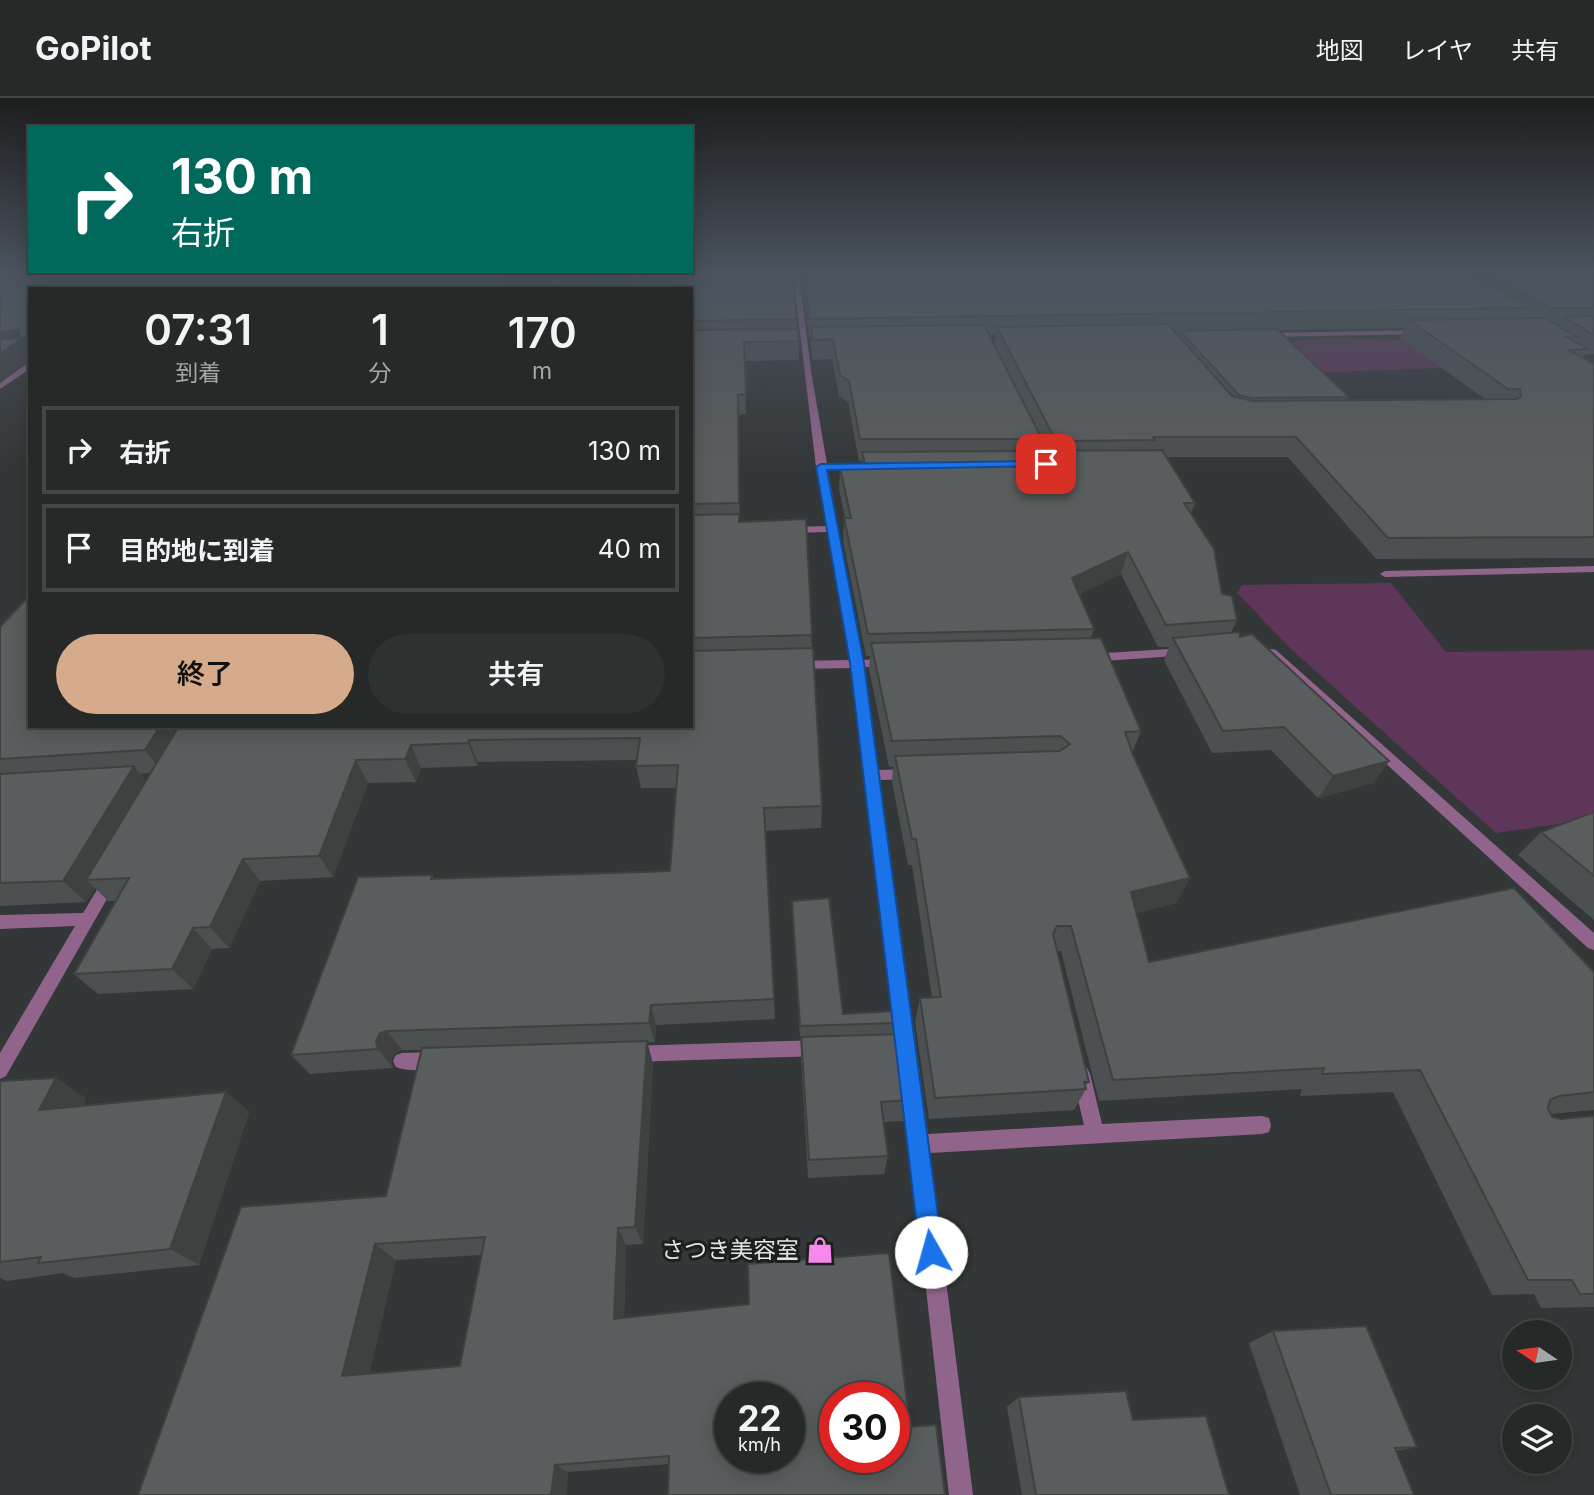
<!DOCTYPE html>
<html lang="ja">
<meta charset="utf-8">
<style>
:root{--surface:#272929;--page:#2f3131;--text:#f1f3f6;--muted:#a4a6a8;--line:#434546;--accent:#d6ab8b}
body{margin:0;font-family:Inter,"Noto Sans JP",sans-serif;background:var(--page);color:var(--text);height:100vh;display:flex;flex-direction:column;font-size:26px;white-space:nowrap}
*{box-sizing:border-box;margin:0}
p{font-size:23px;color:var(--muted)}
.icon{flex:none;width:38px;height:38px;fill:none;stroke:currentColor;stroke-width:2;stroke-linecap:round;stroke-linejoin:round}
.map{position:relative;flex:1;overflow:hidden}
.side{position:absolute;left:28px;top:189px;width:665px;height:441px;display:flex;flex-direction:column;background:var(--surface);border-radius:0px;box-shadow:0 4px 18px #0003,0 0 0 2px var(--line)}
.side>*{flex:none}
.banner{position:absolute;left:28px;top:28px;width:665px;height:147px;border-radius:0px;box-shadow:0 4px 18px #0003,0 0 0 2px var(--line);background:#00695c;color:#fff;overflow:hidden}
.needle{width:46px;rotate:283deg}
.tools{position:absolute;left:1502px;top:1222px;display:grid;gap:14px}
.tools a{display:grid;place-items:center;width:70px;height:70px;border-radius:50%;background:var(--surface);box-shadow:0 4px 18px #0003,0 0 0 2px var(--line);font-size:35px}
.speed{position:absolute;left:714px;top:1284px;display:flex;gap:14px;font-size:35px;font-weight:700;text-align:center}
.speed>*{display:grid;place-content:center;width:91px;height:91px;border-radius:50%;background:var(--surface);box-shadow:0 4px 18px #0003,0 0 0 2px var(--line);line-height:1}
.speed small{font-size:18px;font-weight:400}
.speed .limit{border:10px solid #d22;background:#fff;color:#111}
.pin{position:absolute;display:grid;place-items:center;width:60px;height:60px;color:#fff;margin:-30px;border-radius:14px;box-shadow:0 4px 10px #0006}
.me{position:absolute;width:77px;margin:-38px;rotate:353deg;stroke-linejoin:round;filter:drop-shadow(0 0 5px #0008)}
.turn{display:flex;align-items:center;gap:24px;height:147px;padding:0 28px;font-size:32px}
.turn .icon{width:91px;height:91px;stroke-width:2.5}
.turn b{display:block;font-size:49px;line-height:60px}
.eta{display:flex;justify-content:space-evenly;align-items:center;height:119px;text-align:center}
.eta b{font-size:42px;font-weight:600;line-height:49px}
.cta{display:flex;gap:14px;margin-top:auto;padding:14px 28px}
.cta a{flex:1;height:80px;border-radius:42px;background:var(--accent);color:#111;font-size:28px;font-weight:600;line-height:80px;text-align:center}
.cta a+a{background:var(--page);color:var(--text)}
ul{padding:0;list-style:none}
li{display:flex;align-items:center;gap:21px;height:88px;margin:0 14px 10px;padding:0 14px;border:4px solid var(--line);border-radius:0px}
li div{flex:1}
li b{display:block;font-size:26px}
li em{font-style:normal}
header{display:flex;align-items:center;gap:42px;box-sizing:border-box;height:98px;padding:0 35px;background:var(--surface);border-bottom:2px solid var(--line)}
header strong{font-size:33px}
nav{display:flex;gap:38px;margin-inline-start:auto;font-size:24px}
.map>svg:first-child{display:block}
.green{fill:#5e3659}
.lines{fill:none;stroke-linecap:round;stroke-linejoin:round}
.minor{fill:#91658b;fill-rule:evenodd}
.wall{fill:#4d5050;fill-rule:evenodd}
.shaded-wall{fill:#3f4141}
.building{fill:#5a5d5d;stroke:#3f4141;stroke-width:2;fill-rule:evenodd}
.route{fill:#1a73e8;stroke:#114b97;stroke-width:2}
.labels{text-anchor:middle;stroke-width:6;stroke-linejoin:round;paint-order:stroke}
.near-poi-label{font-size:23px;fill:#e3e5e6;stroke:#1d1e1e;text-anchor:end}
</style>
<header>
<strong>GoPilot</strong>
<nav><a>地図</a><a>レイヤ</a><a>共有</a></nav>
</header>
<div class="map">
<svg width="1594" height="1397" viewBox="0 0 1594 1397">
<rect width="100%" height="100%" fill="#343737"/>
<!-- green -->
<g class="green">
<path d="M1330 240 1413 242 1445 265 1439 270 1306 275 1266 251 1291 243Z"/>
<path d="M1391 485 1446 554 1594 552V721L1496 735 1291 551 1237 495 1242 487Z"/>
</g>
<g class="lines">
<!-- minor -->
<g class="minor">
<path d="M557 175H563L557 191H551Z"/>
<path d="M633 175H639L636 191H630Z"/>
<path d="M793 175H799L811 273 827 366H879L884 369 879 372H828L862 562 888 561 894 565 888 569H864L879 672 912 671 919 676 912 681 880 682 928 1036 1084 1027 1072 976 1075 970 1081 967 1087 970 1090 976 1102 1026 1262 1018 1269 1020 1271 1027 1269 1034 1262 1036 930 1055 973 1397H949L891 877 851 570 797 571 791 567 797 563 850 562 829 434 787 435 782 432 787 429 828 428 816 369Z"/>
<path d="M1421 232 1424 236 1267 239 1263 237 1267 235Z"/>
<path d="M27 265H30V271L0 291V285Z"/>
<path d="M1594 468V474L1385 479 1380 476 1385 473Z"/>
<path d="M1185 550 1191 554 1189 557 1090 564 1084 560 1090 556Z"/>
<path d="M1272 551 1276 552 1594 835V852L1588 850 1268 558V552Z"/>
<path d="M111 775 116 777 119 781 116 785 6 978 0 981V955L75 828 0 831V817L83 815 106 777Z"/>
<path d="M821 942 827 944 830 950 827 956 821 958 631 964 625 962 622 956 625 950 631 948Z"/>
<path d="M436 954 442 956 445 962 442 968C430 973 408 974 396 969L393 963 396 957 402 955Z"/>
</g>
</g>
<!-- wall -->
<g class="wall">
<path d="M0 175H525L519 187H538L642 184 645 175H793L797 231 799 243V262L745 263 746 316 739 317 740 424 806 421 812 550H813L822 708 821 730 765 733 775 921 656 927 655 944H647L653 966 643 1146 626 1147 624 1220 749 1206 748 1166 889 1155 910 1329 936 1327 945 1397H668L669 1366 568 1374 566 1397H138L241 1109 386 1098 422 952H402L395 955 391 962 393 970 310 976 291 957 358 779 432 777 434 781 670 773 676 690H641L636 668 637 662 478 664 477 668 421 670 416 684 368 685 333 779 260 783 229 850 212 851 193 891 98 896 74 876 116 803H108L95 790 86 804 0 808V529L30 497V628H691V191H30V263L0 285ZM148 675H150L146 683 140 676ZM482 1157 460 1268 369 1276 396 1162ZM730 1300H789V1360H730ZM835 1300H894V1360H835Z"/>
<path d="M801 175H1594V256L1584 257 1582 260 1594 266V460L1376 461 1288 359H1166L1195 405 1191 416 1222 496 1237 522 1231 535 1240 539 1389 663 1373 685 1318 700 1271 652 1212 655 1164 562 1169 549H1158L1121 476 1079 496 1094 531 1091 540 1141 633 1132 655 1190 780 1176 805 1136 815 1149 864 1594 874V1012L1551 1016 1552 1019 1561 1021 1594 1018V1209L1541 1210 1534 1196 1492 1197 1393 994 1300 998 1302 991 1099 1003 1061 853H1057L1089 984 1085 989 1086 991 1074 1012 929 1021 915 923 920 900 932 899 912 767H908L892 684 893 669H889L869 571 870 558H866L843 442 844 420H845L839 391 840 370 861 369 862 363H859L848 304 839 298 832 261 813 262 811 249V239H809L803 188V178ZM1405 230 1400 240 1485 301 1348 302 1349 299 1278 232ZM996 236 994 247 989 237ZM1041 342 1047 353H1039Z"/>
<path d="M1594 714V822L1518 757 1541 734Z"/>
<path d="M792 803 843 916 897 925 895 936 910 1002 905 1023 884 1024 888 1058 884 1076 808 1080 801 961V939L800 940Z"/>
<path d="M0 983 86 1000 83 1008 226 994 249 1014 199 1167 74 1180 63 1175 7 1183 0 1180Z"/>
<path d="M1273 1233 1417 1349 1396 1353 1414 1397H1300L1249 1245Z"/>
<path d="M1019 1299 1133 1322 1229 1397H1022L1007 1309Z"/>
</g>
<!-- shaded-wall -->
<g class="shaded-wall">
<path d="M513 175H525L517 191 506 186Z"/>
<path d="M18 232 30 235V263L0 285V234Z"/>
<path d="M738 297 739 317 740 427 739 405Z"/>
<path d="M1128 454 1121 476 1066 502 1072 480Z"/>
<path d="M160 628H190L162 674 145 652Z"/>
<path d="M469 642 478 664 477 668 468 645Z"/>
<path d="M411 647 421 670 416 684 405 661Z"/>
<path d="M356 662 368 685 333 779 319 758Z"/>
<path d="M1389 663 1373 685 1318 700 1333 678Z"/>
<path d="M134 668 152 691 86 782 95 790 86 804 63 783Z"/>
<path d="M243 761 260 783 229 850 210 829Z"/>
<path d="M1190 780 1176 805 1119 819 1131 794Z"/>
<path d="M193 830 212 851 193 891 172 871Z"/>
<path d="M651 907 656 927 655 944 649 925Z"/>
<path d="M387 933 402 952 395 955 391 962 393 970 378 951 376 943 380 935Z"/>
<path d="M647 943 653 966 643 1146 635 1129Z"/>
<path d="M56 980 86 1000 70 1032 39 1012Z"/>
<path d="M226 994 249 1014 199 1167 170 1151Z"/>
<path d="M618 1130 626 1147 623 1235 614 1221Z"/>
<path d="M375 1146 396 1162 366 1289 342 1278Z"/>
<path d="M555 1367 568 1374 566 1397H551Z"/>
</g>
<!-- building -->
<g class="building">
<path d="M0 175H117L129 176 130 175H513L506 186 538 187 642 184 645 175H793L797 221 691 223V191H30V235L0 256V241L20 240 18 232 0 234Z"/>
<path d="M804 175H1469L1530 210 809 221Z"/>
<path d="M1488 175H1594V210H1550Z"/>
<path d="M1594 218V237L1564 219Z"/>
<path d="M1545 220 1577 239H1567L1588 251 1569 252 1594 266V439L1388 440 1296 339H1153L1155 342 1056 343 997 229 1168 226 1232 298 1253 303 1516 301 1521 299 1520 291H1508L1409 222Z"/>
<path d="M984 227 1042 341H860L849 283 840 277 833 241 813 242 811 229Z"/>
<path d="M798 231 799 243 744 244 746 296 738 297 739 405 691 406V232Z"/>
<path d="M1277 231 1349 299 1251 300 1239 297 1180 233Z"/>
<path d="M1162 352 1195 405H1184L1214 451 1222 496 1232 498 1237 522 1166 527 1128 454 1072 480 1094 531 868 536 844 420H851L840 370 862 369 861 366H865L862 354Z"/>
<path d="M739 416V424L806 421 812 537 691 540V417Z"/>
<path d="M30 497V628H160L145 652 0 661V529Z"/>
<path d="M1239 534 1240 539 1252 536 1389 663 1333 678 1284 629 1223 633 1173 540Z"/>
<path d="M1101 540 1141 633 1125 634 1133 657 1190 780 1131 794 1149 864 1514 790 1594 874V994L1559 998 1550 1002 1548 1010 1552 1019 1561 1021 1594 1018V1196H1580L1572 1182H1528L1420 972 1322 976 1324 970 1113 982 1071 828H1057L1053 836 1089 984H1084L1086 991 935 1000 920 900 941 899 916 741H912L895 658 1060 653 1070 646 1060 638 892 643 871 545Z"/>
<path d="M813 550 822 708 764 710 774 901 651 907 649 925 387 933 380 935 376 943 378 951 291 957 358 779 432 777 431 781 670 773 678 667 636 668 640 640 469 642 468 645 411 647 405 661 356 662 319 758 243 761 210 829 193 830 172 871 74 876 129 780 86 782 179 628H691V553Z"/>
<path d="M134 668 63 783 0 785V676Z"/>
<path d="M1594 714V778L1541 734Z"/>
<path d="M829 800 843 916 895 913 897 925 800 928 792 803Z"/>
<path d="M902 936 910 1002 881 1004 888 1058 809 1062 801 939Z"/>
<path d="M647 943 635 1129 618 1130 614 1221 749 1206 748 1166 889 1155 910 1329 936 1327 945 1397H668L669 1358 555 1367 551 1397H138L241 1109 386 1098 422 950ZM485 1139 460 1268 342 1278 375 1146ZM730 1300H789V1360H730ZM835 1300H894V1360H835Z"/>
<path d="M56 980 39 1012 226 994 170 1151 38 1165 41 1159 0 1164V983Z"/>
<path d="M1366 1228 1417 1349 1395 1350 1414 1397H1331L1273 1233Z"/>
<path d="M1126 1293 1133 1322 1206 1318 1229 1397H1036L1019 1299Z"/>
</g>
<!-- sky -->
<linearGradient id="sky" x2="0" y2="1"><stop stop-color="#1d1e1e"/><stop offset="0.47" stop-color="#4a535e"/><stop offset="1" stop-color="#4a535e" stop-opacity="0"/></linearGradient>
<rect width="1594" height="370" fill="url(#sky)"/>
<!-- route -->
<path class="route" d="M1046 363 1049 364V368L827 372 864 565 943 1154 940 1162 931 1166 923 1162 920 1154 850 565 816 369 821 366Z"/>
<!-- icons -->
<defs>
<symbol id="shop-bare" viewBox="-9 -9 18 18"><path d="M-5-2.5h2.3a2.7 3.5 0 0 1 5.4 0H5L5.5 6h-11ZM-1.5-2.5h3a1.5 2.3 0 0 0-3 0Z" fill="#f888eb" stroke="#1d1e1e" stroke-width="2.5" paint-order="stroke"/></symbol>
</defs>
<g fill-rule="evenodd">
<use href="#shop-bare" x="801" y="1133" width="38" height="38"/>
</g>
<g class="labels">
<!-- near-poi labels -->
<g class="near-poi-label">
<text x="799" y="1160">さつき美容室</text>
</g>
</g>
</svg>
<div class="tools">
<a><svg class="needle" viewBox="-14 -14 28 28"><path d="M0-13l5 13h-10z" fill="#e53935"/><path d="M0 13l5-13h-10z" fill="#a4a6a8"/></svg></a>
<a><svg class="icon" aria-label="layers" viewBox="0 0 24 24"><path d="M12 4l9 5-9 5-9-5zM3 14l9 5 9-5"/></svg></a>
</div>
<div class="speed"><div>22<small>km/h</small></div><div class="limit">30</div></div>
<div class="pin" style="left:1046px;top:366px;background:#d93025"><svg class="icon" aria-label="arrive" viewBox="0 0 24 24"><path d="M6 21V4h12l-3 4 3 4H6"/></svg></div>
<svg class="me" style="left:931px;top:1154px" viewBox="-20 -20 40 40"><circle r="19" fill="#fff"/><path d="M0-13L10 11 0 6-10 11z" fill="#1a73e8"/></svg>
<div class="banner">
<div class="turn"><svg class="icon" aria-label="right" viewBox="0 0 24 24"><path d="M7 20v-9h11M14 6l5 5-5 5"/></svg><div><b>130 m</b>右折</div></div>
</div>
<section class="side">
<div class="eta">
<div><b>07:31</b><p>到着</p></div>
<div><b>1</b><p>分</p></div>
<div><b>170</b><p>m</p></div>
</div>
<ul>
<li><svg class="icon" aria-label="right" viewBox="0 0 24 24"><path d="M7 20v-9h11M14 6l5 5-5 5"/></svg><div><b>右折</b></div><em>130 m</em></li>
<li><svg class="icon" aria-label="arrive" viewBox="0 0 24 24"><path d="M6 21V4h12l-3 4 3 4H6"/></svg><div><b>目的地に到着</b></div><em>40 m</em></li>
</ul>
<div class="cta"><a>終了</a><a>共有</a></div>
</section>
</div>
